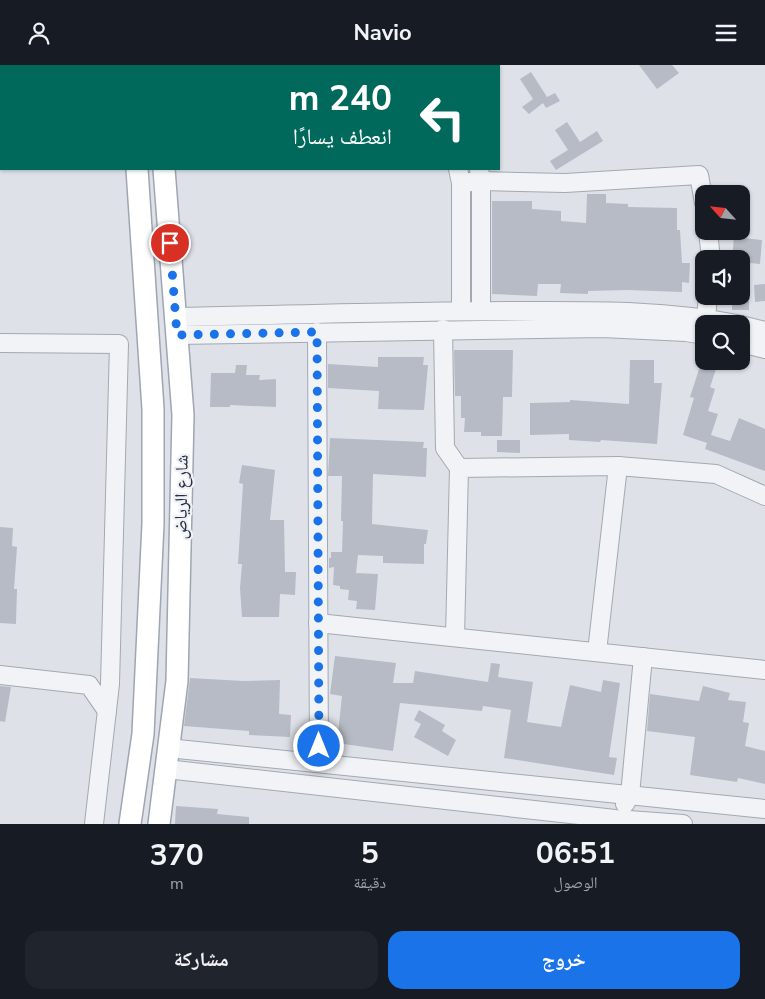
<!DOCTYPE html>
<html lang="ar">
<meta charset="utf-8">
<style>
:root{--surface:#171b24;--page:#20242c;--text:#f1f3f6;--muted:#9ea1a6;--accent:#1a73e8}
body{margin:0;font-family:"Nunito Sans","Noto Naskh Arabic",sans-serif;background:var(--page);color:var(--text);direction:rtl;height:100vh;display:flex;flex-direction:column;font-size:19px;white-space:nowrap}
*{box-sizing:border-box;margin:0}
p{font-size:16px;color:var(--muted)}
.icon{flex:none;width:28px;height:28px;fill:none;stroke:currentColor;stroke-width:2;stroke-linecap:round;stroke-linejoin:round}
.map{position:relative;height:759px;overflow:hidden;direction:ltr}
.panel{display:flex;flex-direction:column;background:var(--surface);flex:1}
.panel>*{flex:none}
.hud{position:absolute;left:0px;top:0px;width:500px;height:105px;box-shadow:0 1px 4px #0004;direction:rtl;background:#00695c;color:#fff;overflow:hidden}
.needle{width:32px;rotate:297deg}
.tools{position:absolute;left:695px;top:120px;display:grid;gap:10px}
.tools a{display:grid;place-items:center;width:55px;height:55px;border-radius:10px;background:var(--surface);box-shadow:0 1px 4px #0004;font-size:25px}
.pin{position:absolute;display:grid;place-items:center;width:42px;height:42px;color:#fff;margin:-21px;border:2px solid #fff;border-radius:50%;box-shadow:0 1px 5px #0007}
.me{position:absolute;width:55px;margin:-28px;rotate:0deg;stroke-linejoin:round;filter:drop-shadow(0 0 4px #0008)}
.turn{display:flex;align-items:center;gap:18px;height:105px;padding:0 25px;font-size:22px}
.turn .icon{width:65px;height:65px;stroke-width:2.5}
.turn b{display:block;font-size:35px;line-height:42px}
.eta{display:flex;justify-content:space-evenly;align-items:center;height:85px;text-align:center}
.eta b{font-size:30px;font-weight:700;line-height:35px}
.action{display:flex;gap:10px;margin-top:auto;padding:10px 25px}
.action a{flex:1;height:58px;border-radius:15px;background:var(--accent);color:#fff;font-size:20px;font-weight:700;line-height:58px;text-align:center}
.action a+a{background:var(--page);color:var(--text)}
header{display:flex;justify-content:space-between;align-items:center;height:65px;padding:0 25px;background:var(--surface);font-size:22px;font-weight:700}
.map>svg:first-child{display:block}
.building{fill:#b6bbc5}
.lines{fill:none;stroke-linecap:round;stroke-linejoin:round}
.minor-casing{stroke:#a3a9b2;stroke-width:20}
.major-casing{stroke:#9ea6b3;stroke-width:24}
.minor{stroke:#f1f3f6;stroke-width:18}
.major{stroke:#fff;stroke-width:21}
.route{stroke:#1a73e8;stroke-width:9;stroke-dasharray:0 16.2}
.labels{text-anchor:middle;stroke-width:4.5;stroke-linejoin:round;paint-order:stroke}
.street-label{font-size:18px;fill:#272f3f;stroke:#eef1f5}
</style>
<header><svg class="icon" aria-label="menu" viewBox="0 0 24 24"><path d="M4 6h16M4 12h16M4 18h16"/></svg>Navio<svg class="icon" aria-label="person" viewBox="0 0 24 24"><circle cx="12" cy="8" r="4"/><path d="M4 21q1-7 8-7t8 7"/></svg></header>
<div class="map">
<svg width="765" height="759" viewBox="0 0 765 759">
<rect width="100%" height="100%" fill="#dee2e8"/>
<!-- building -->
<g class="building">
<path d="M639 0H672L679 8 657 24Z"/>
<path d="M531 7 547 32 555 28 560 36 546 43 543 38 529 49 522 42 533 34 520 14Z"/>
<path d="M567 57 580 77 597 66 603 76 556 105 550 96 568 85 555 65Z"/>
<path d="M587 129H606V138L628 139V142L677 143V165H680L682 198H690L689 218 682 217V227L627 225 588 226V229L560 228 561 219H538L537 231 492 229V136H532V144L561 146V156L586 158Z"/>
<path d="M734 172 762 175 760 199 741 197V194H732Z"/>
<path d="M765 219V236L755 237 754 220Z"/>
<rect x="732" y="233" width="17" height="12"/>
<path d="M454 285H513L512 332H503L502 371H481V367H464L465 353H461V331H455Z"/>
<path d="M378 292H424L423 300H428L424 345 378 344 379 326 328 323V299L378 302Z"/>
<path d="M630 295H654V318H662L657 379 601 375 600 377 569 375V369L530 370V338L570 337V335L629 339Z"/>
<path d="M702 295 717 301 710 322 715 324 708 346 718 349 711 370 730 376 739 353 765 364V406L705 384 707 378 683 370 694 333 690 332Z"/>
<path d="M236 300H247L246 310H260L259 315 276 314V342L230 340V342H210L211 308H235Z"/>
<path d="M330 373 424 377 423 383H427L426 412 373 409 372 459 428 465 426 479H424V499L383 498V491L358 490 356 508 378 509 375 545 356 544 357 536 348 535 349 525 340 524V521L333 520 334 502 329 503V493H331V487H342L343 456H341L342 411H328Z"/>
<path d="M497 375H520V388L497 387Z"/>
<path d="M242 400 275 405 270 455H284L285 507H296L295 530 280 529 279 552H242L240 523 242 499H238L243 419 239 418Z"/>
<path d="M0 462 13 463 12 481 17 482 14 524H17L16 559 0 558Z"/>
<path d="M335 591 396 598 393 618H413L415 606 488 617 491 598 500 599 498 612 533 617 527 657 561 662 570 620 601 627 603 615 620 618 609 692 617 693 614 710 504 693 511 645 483 641 482 646 400 638 393 686 337 678 342 631 330 629Z"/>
<path d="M190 613 243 616 280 615 279 649 291 650 290 672 249 670V666L184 661Z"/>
<path d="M0 621 11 622 5 657 0 656Z"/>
<path d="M703 621 730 628 728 635 746 637 743 657 749 658 745 681 765 686V719L738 713 737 717 690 710 695 672 647 666 650 629 699 636Z"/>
<path d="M419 645 445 660 442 666 456 675 448 691 414 672 421 659 414 655Z"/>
<path d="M176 741 218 744 217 749 249 752V759H175Z"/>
</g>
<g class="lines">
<defs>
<g id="minor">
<path d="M47 0 48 1"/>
<path d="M424 0V1"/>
<path d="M446 0V1"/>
<path d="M458 104 461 118V246"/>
<path d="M479 104 481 116V246"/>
<path d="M461 118 481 116 565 118 699 110 704 138"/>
<path d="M708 166 711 194"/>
<path d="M176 252C287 250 399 246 510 246 587 246 661 244 737 259"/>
<path d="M706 253 708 231"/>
<path d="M741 260 765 266"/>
<path d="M443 264 445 383 459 403"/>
<path d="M317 267 319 698"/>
<path d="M177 270 602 263 686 267 704 270"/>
<path d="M0 278 119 279 110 619 94 759"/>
<path d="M741 278 765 284"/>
<path d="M318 558 765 605"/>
<path d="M455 572 459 403 618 401 716 409 765 431"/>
<path d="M597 587 618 401"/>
<path d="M0 610 89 620 107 646"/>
<path d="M168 683 765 744"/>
<path d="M166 704 615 754 683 759"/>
<path d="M625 739 630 730 643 592"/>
</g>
<g id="major">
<path d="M131 0V1"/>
<path d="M156 0 157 1"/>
<path d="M130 759 143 669 153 459V344L137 104"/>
<path d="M159 759 177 616 183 350 164 104"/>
</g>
</defs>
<!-- minor casing -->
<use href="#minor" class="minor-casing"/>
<!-- major casing -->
<use href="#major" class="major-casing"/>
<!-- minor -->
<use href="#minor" class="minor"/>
<!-- major -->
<use href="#major" class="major"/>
</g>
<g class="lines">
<!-- route -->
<path class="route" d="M170 178 177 270 317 267 319 681"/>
</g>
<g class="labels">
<!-- street labels -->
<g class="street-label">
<text transform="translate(181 432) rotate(-89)" y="6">شارع الرياض</text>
</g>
</g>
</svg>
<div class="tools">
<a><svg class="needle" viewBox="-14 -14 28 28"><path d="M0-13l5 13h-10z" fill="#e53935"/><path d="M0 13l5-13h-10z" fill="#9ea1a6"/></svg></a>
<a><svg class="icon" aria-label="sound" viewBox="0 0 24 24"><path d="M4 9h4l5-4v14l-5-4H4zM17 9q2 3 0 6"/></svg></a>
<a><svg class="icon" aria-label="search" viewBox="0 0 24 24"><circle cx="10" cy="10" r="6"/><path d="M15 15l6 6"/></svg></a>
</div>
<div class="pin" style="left:170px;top:178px;background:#d93025"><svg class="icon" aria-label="arrive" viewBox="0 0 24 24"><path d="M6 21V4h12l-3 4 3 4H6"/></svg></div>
<svg class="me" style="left:319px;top:681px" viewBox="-20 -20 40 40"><circle r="17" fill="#1a73e8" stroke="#fff" stroke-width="3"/><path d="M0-11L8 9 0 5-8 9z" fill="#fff"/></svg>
<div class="hud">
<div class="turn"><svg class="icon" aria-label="left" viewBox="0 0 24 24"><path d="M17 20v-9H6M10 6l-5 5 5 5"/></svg><div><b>240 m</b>انعطف يسارًا</div></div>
</div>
</div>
<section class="panel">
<div class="eta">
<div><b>06:51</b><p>الوصول</p></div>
<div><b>5</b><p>دقيقة</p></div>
<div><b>370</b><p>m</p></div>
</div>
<div class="action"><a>خروج</a><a>مشاركة</a></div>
</section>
